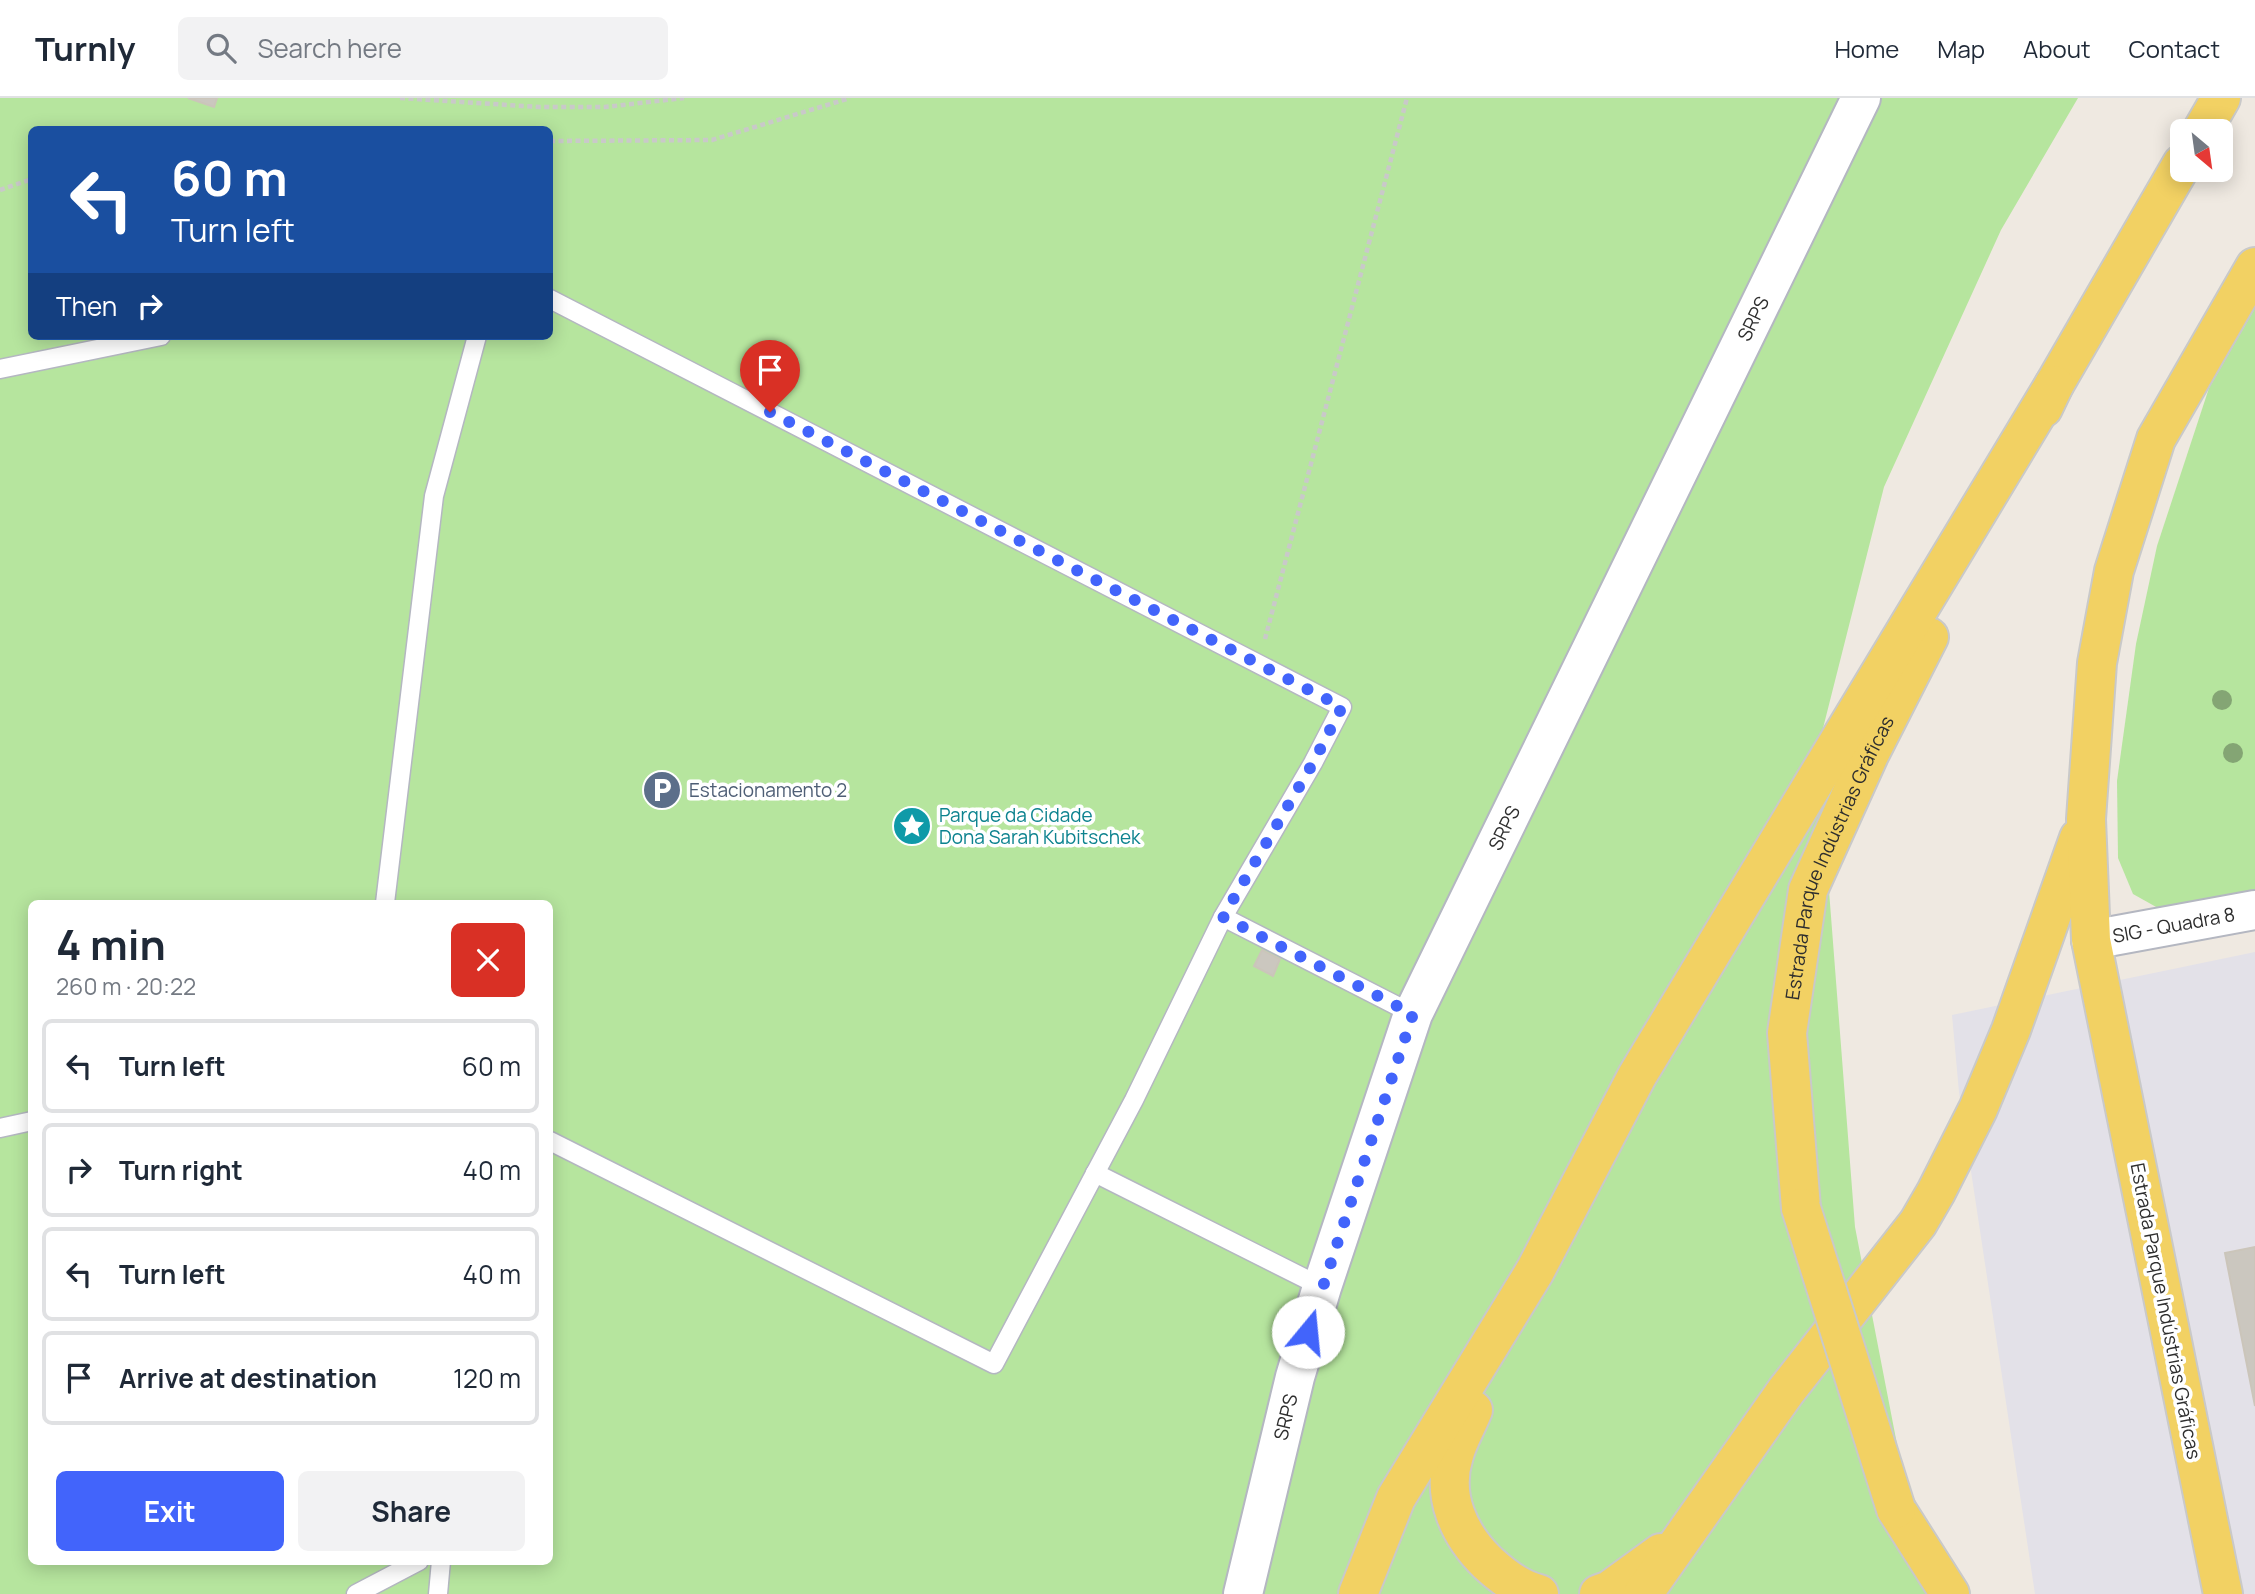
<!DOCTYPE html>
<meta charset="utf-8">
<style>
:root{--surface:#fff;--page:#f2f2f3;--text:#1f2937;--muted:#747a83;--line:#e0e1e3;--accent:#4264fb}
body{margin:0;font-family:Manrope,sans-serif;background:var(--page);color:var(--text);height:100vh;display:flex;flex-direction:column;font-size:26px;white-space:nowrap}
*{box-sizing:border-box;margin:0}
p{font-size:23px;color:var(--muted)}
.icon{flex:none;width:38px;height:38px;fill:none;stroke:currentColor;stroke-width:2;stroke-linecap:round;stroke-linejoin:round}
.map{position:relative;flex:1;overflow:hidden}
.details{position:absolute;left:28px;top:802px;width:525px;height:665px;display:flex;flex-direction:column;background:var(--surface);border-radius:10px;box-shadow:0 4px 18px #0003}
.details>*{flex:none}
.guide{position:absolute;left:28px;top:28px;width:525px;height:214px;border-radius:10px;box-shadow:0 4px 18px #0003;background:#1a4fa0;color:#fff;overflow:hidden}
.needle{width:46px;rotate:151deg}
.fabs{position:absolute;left:2170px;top:21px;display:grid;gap:14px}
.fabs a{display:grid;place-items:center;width:63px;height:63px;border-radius:10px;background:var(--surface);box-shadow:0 4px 18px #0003;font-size:35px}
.pin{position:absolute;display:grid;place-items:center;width:60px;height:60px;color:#fff;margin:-72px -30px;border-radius:50% 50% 50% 0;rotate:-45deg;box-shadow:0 0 7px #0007}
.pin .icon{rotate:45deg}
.me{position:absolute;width:77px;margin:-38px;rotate:17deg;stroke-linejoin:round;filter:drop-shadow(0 0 5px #0008)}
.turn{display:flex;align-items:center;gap:24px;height:147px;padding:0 28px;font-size:32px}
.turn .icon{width:91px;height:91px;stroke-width:2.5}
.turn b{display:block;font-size:49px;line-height:60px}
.then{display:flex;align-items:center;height:66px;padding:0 28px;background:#0003;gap:14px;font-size:26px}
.round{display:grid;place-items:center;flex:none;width:74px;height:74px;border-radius:10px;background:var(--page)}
.summary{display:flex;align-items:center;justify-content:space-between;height:119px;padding:0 28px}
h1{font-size:42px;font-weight:700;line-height:52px}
.button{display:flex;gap:14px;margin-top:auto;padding:14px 28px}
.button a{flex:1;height:80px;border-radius:10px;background:var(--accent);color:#fff;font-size:28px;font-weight:700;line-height:80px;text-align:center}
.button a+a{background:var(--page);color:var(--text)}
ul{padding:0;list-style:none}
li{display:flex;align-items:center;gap:21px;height:94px;margin:0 14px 10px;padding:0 14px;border:4px solid var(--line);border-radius:10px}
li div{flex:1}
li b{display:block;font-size:26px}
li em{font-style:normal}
header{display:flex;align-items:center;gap:42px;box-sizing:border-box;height:98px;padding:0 35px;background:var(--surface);border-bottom:2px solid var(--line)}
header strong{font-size:33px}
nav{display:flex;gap:38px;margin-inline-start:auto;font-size:24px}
.search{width:490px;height:63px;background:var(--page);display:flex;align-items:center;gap:18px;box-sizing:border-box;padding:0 24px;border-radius:10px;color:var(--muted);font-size:26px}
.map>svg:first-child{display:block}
.industrial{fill:#e3e1e8}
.green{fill:#b6e59e;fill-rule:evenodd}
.building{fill:#cbc7bf;stroke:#cbc5ba;stroke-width:2}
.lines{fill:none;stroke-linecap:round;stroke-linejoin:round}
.service-casing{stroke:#b4b7c1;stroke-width:21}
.tertiary-casing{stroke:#b4b7c1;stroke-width:42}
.secondary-casing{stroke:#b4b7c1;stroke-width:42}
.primary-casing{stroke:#c9c9c9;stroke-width:42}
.path{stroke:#c9c9c9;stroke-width:4.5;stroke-dasharray:5 3.5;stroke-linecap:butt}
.service{stroke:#fff;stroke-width:18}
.tertiary{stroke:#fff;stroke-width:38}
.secondary{stroke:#fff;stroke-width:38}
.primary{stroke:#f2d163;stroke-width:38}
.primary-bridge-casing{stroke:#c9c9c9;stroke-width:42;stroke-linecap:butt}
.primary-bridge{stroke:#f2d163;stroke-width:38}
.tree{fill:#84a574}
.route{stroke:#4264fb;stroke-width:12;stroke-dasharray:0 21.6}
.labels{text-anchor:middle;stroke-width:7;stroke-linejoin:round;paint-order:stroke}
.street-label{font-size:19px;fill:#2e2e2e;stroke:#fff}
.service-label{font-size:19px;fill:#4e5e75;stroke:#fff;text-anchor:start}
.culture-label{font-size:19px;fill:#0d838f;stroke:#fff;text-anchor:start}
</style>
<header>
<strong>Turnly</strong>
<div class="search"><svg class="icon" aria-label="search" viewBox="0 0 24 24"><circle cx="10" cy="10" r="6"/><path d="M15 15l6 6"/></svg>Search here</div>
<nav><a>Home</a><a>Map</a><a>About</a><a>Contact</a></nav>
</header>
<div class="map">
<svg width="2255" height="1496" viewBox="0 0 2255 1496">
<rect width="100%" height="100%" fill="#efe9e1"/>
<!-- industrial -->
<path class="industrial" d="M2255 854V1496H2035L1959 994 1952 917Z"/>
<!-- green -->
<g class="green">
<path d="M0 0H2078L2001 132 1884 389 1818 650 1855 1129 1926 1496H0ZM32 32H550V238H32ZM32 805H550V1463H32Z"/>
<path d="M2255 210V793L2158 810 2133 796 2118 760 2117 683 2136 546 2157 448 2209 290Z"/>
</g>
<!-- building -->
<g class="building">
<path d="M188 0H217L214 9Z"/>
<path d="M1262 852 1280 861 1273 878 1254 868Z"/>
<path d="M2255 1149V1308L2225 1155Z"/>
</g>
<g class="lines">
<defs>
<g id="service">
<path d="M550 201 1342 609 1313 665 1223 819 1134 1002 994 1266 550 1043"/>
<path d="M0 271 161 238"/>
<path d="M385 805 434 398 477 238"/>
<path d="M1223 819 1413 916"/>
<path d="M0 1030 32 1023"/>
<path d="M1095 1075 1322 1189"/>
<path d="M356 1496 419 1463"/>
<path d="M438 1496 441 1463"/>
</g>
<g id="tertiary">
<path id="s1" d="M2091 842 2255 812"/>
</g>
<g id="secondary">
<path id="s2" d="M1243 1496 1295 1279 1322 1189 1413 916 1861 0"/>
</g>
<g id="primary">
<path d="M2202 33 2221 0"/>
<path d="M2043 310 2054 287 2182 66"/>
<path id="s3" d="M1801 1110 1787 935 1808 792 1869 657 1929 539"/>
<path d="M1473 1312C1467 1327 1458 1342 1454 1357 1441 1398 1459 1437 1488 1465 1501 1477 1521 1492 1539 1496"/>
<path d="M1896 1411 1950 1496"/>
<path d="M1358 1496 1396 1400 1535 1173 1637 978 2054 287"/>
<path d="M1599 1496 1610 1492 1661 1455"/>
<path d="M1643 1496 1786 1293 1918 1125 1936 1094 1978 1011 2011 932 2079 740"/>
<path d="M2223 1496 2091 842 2086 721 2097 565 2114 473 2156 341 2255 169"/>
</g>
</defs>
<!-- service casing -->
<use href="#service" class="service-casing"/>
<!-- tertiary casing -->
<use href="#tertiary" class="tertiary-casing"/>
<!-- secondary casing -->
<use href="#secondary" class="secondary-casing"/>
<!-- primary casing -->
<use href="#primary" class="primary-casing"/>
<!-- path -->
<g class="path">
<path d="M400 0 539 9H605L684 0"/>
<path d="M550 43 712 42 850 0"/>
<path d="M0 92 32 81"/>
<path d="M1265 541 1407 0"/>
</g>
<!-- service -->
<use href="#service" class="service"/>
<!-- tertiary -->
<use href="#tertiary" class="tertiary"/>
<!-- secondary -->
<use href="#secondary" class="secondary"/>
<!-- primary -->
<use href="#primary" class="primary"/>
<defs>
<path id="primary-bridge" d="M1801 1110 1896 1411"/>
</defs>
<!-- primary-bridge casing -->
<use href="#primary-bridge" class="primary-bridge-casing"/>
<!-- primary-bridge -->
<use href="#primary-bridge" class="primary-bridge"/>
</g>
<!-- trees -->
<g class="tree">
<circle cx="2222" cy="602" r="10"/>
<circle cx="2233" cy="655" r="10"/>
</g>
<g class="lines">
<!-- route -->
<path class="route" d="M770 314 1342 609 1313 665 1223 819 1413 916 1308 1234"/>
</g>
<!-- icons -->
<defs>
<symbol id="parking-disc" viewBox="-11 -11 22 22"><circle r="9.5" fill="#5c6f8a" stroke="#fff"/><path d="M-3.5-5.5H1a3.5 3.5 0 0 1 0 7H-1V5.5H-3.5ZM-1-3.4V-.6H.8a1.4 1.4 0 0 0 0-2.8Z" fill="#fff"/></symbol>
<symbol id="sight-disc" viewBox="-11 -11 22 22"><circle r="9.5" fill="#0f9aa8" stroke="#fff"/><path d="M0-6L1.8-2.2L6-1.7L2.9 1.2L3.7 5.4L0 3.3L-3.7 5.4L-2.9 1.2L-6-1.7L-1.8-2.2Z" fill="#fff"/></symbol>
</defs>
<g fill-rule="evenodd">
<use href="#parking-disc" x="640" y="670" width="44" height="44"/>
<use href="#sight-disc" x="890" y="706" width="44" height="44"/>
</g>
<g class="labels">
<!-- street labels -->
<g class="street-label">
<text dy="7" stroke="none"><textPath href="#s2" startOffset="1379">SRPS</textPath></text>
<text dy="7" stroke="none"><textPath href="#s2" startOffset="812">SRPS</textPath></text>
<text dy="7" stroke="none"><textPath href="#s3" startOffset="360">Estrada Parque Indústrias Gráficas</textPath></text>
<text dy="7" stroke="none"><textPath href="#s1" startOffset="84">SIG - Quadra 8</textPath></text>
<text transform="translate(2166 1213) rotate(79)" y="7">Estrada Parque Indústrias Gráficas</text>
<text dy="7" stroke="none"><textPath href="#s2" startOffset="182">SRPS</textPath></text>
</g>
<!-- service labels -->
<g class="service-label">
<text x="689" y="699">Estacionamento 2</text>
</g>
<!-- culture labels -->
<g class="culture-label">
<text x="939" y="724">Parque da Cidade<tspan x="939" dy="22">Dona Sarah Kubitschek</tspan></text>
</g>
</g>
</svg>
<div class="fabs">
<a><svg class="needle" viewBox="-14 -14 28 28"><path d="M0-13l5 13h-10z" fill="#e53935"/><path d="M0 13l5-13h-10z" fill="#747a83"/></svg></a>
</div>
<div class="pin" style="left:770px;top:314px;background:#d93025"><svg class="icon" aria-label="arrive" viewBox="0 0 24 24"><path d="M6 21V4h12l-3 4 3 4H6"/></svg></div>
<svg class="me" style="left:1308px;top:1234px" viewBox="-20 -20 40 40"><circle r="19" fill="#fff"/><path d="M0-13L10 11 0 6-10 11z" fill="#4264fb"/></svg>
<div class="guide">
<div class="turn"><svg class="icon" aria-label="left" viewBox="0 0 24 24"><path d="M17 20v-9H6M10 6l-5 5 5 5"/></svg><div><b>60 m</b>Turn left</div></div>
<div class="then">Then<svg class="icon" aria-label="right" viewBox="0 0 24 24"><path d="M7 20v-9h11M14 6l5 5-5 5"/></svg></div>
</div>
<section class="details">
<div class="summary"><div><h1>4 min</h1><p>260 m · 20:22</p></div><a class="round" style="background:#d93025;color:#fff"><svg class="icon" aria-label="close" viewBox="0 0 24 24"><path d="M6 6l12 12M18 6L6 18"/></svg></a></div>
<ul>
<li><svg class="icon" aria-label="left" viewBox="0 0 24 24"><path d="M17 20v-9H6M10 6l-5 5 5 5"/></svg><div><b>Turn left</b></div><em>60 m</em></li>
<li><svg class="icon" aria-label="right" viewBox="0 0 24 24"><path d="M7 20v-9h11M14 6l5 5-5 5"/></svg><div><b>Turn right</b></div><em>40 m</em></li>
<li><svg class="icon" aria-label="left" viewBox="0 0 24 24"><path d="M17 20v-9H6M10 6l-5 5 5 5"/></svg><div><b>Turn left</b></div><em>40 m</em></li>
<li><svg class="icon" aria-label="arrive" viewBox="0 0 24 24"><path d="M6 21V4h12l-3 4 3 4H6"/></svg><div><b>Arrive at destination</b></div><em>120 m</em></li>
</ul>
<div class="button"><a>Exit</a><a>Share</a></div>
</section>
</div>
